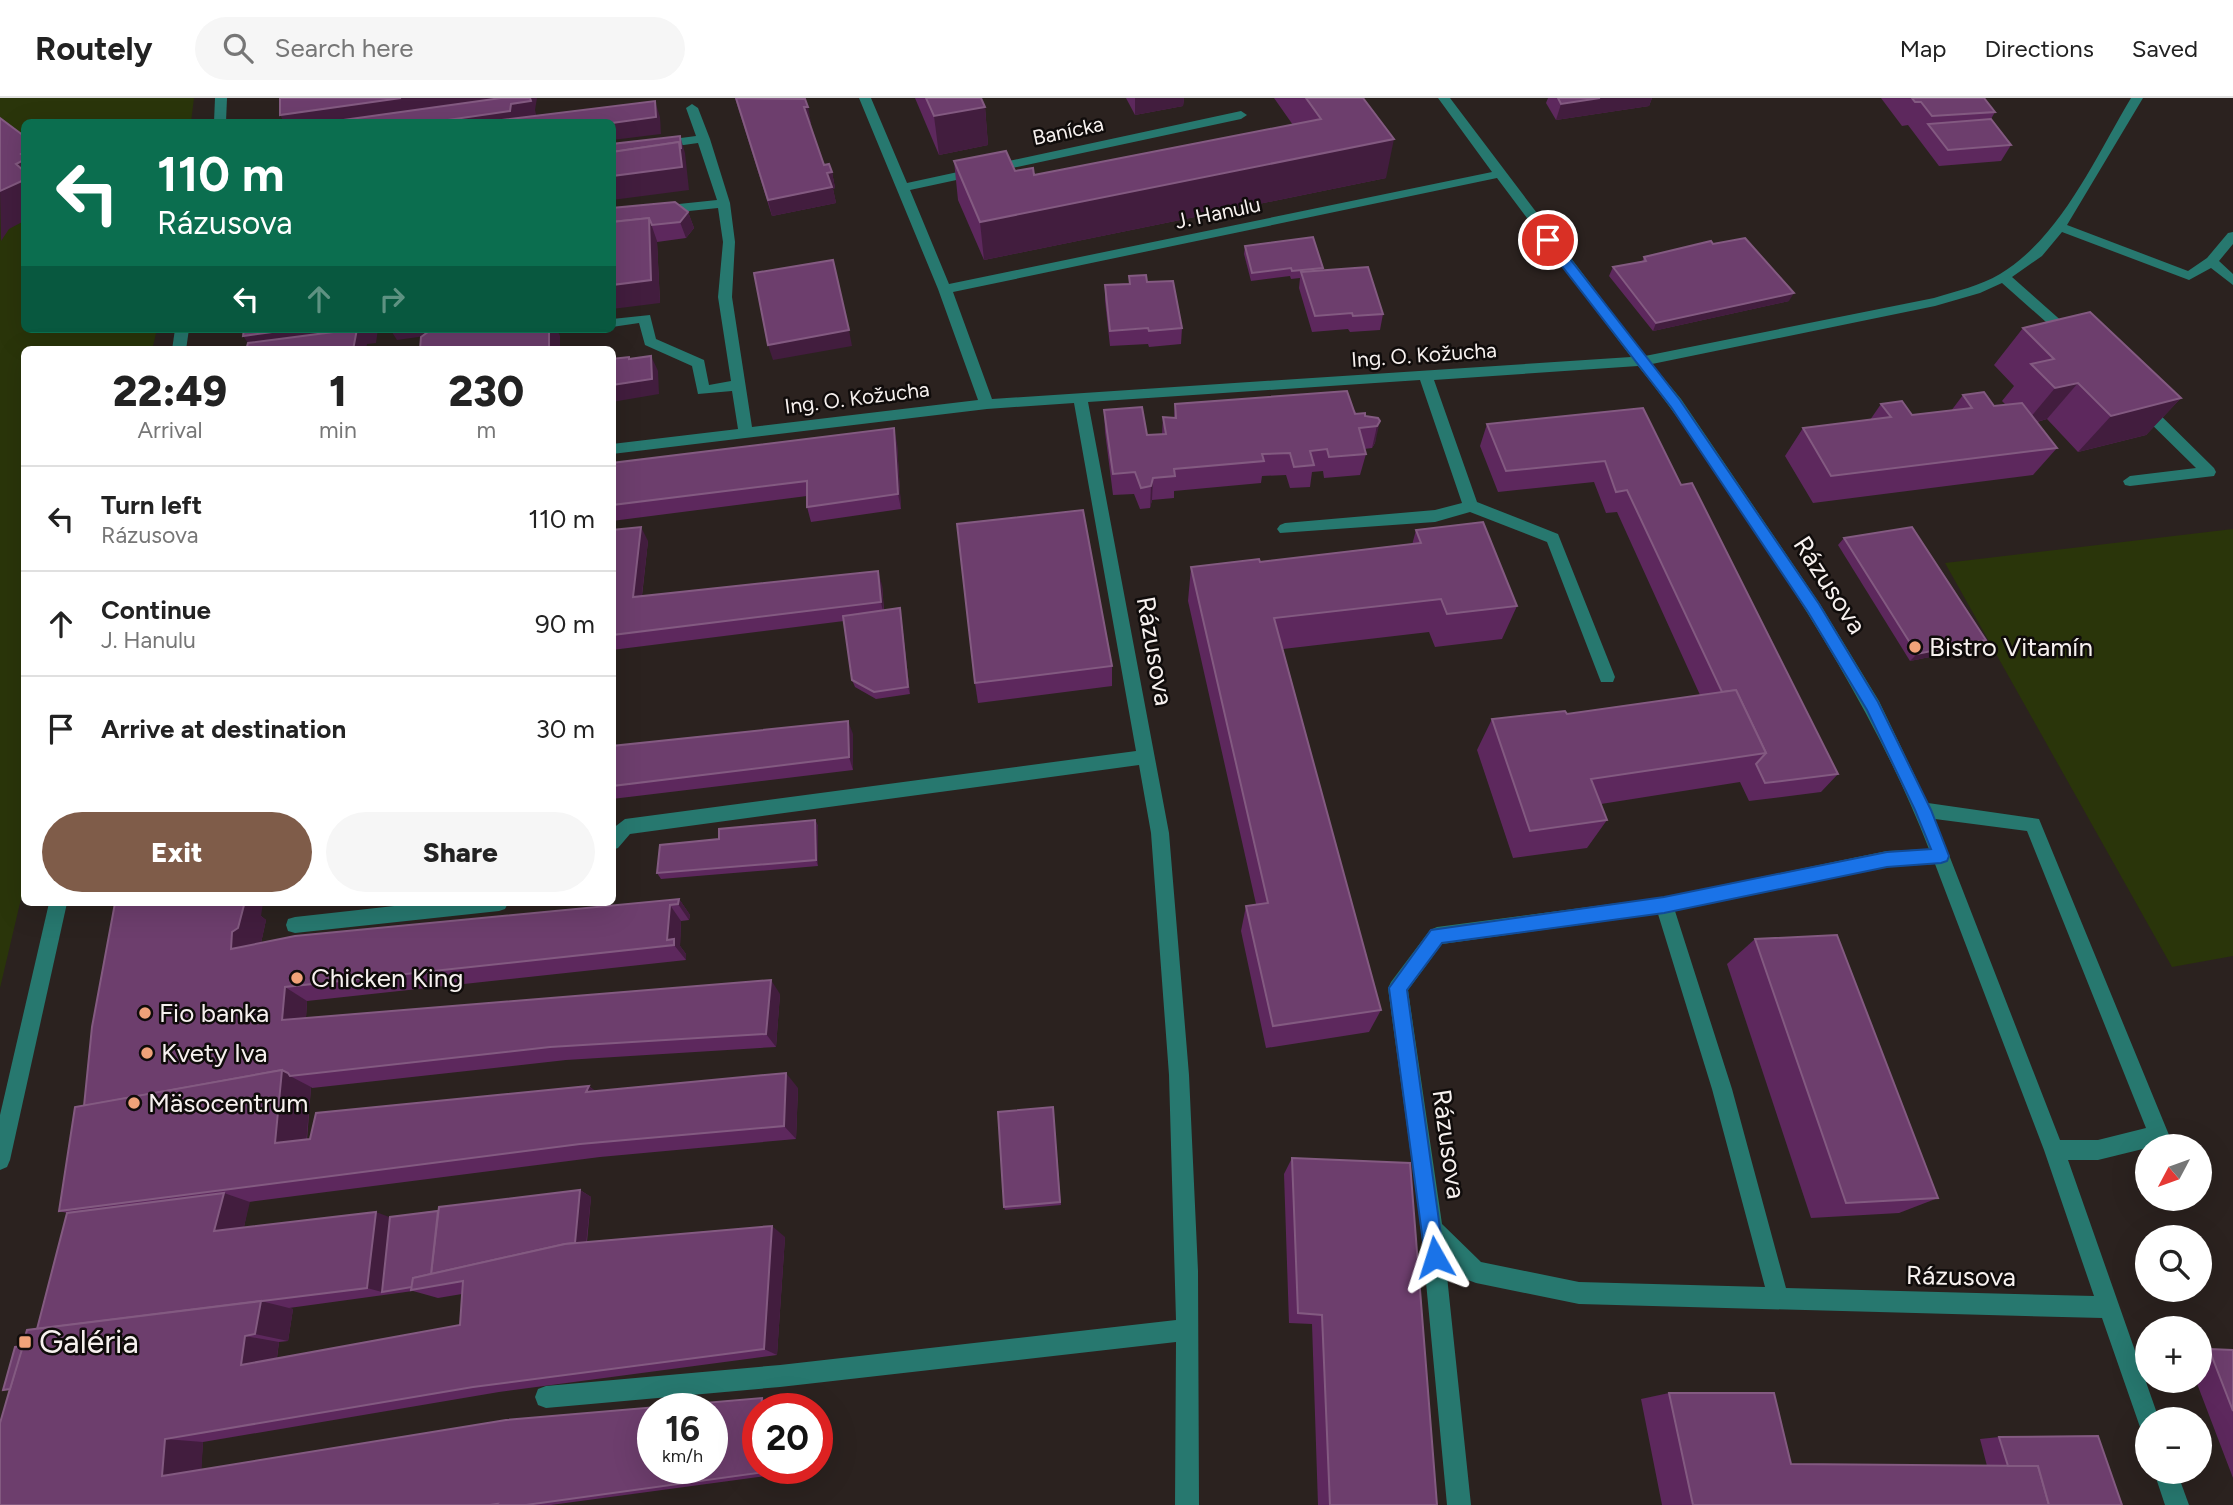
<!DOCTYPE html>
<meta charset="utf-8">
<style>
:root{--surface:#fff;--page:#f6f6f6;--text:#222;--muted:#767676;--line:#e0e0e0;--accent:#7f5c49}
body{margin:0;font-family:Figtree,sans-serif;background:var(--page);color:var(--text);height:100vh;display:flex;flex-direction:column;font-size:26px;white-space:nowrap}
*{box-sizing:border-box;margin:0}
p{font-size:23px;color:var(--muted)}
.icon{flex:none;width:38px;height:38px;fill:none;stroke:currentColor;stroke-width:2;stroke-linecap:round;stroke-linejoin:round}
.map{position:relative;flex:1;overflow:hidden}
.sheet{position:absolute;left:21px;top:248px;width:595px;height:560px;display:flex;flex-direction:column;background:var(--surface);border-radius:10px;box-shadow:0 7px 28px #0002}
.sheet>*{flex:none}
.top-card{position:absolute;left:21px;top:21px;width:595px;height:214px;border-radius:10px;box-shadow:0 7px 28px #0002;background:#0b6e4f;color:#fff;overflow:hidden}
.needle{width:46px;rotate:229deg}
.fabs{position:absolute;left:2135px;top:1036px;display:grid;gap:14px}
.fabs a{display:grid;place-items:center;width:77px;height:77px;border-radius:50%;background:var(--surface);box-shadow:0 7px 28px #0002;font-size:35px}
.speed{position:absolute;left:637px;top:1295px;display:flex;gap:14px;font-size:35px;font-weight:700;text-align:center}
.speed>*{display:grid;place-content:center;width:91px;height:91px;border-radius:50%;background:var(--surface);box-shadow:0 7px 28px #0002;line-height:1}
.speed small{font-size:18px;font-weight:400}
.speed .limit{border:10px solid #d22;background:#fff;color:#111}
.pin{position:absolute;display:grid;place-items:center;width:60px;height:60px;color:#fff;margin:-30px;border:4px solid #fff;border-radius:50%;box-shadow:0 2px 7px #0007}
.me{position:absolute;width:77px;margin:-38px;rotate:354deg;stroke-linejoin:round;filter:drop-shadow(0 0 5px #0008)}
.turn{display:flex;align-items:center;gap:24px;height:147px;padding:0 21px;font-size:32px}
.turn .icon{width:91px;height:91px;stroke-width:2.5}
.turn b{display:block;font-size:49px;line-height:60px}
.lanes{display:flex;align-items:center;height:66px;padding:0 21px;background:#0003;justify-content:center;gap:35px;direction:ltr}
.lanes .off{opacity:.35}
.eta{display:flex;justify-content:space-evenly;align-items:center;height:119px;text-align:center}
.eta b{font-size:42px;font-weight:800;line-height:49px}
.button{display:flex;gap:14px;margin-top:auto;padding:14px 21px}
.button a{flex:1;height:80px;border-radius:42px;background:var(--accent);color:#fff;font-size:28px;font-weight:800;line-height:80px;text-align:center}
.button a+a{background:var(--page);color:var(--text)}
ul{padding:0;list-style:none}
li{display:flex;align-items:center;gap:21px;height:105px;padding:0 21px;border-top:2px solid var(--line)}
li div{flex:1}
li b{display:block;font-size:26px}
li em{font-style:normal}
header{display:flex;align-items:center;gap:42px;box-sizing:border-box;height:98px;padding:0 35px;background:var(--surface);border-bottom:2px solid var(--line)}
header strong{font-size:33px}
nav{display:flex;gap:38px;margin-inline-start:auto;font-size:24px}
.search{width:490px;height:63px;background:var(--page);display:flex;align-items:center;gap:18px;box-sizing:border-box;padding:0 24px;border-radius:38px;color:var(--muted);font-size:26px}
.map>svg:first-child{display:block}
.green{fill:#2a350a}
.lines{fill:none;stroke-linecap:round;stroke-linejoin:round}
.minor{fill:#27786f;fill-rule:evenodd}
.wall{fill:#5d285d;fill-rule:evenodd}
.shaded-wall{fill:#421d3e}
.building{fill:#6d3e6d;stroke:#835a81;stroke-width:2;fill-rule:evenodd}
.route{fill:#1a73e8;stroke:#114b97;stroke-width:2}
.poi-dot{fill:#f0a279;stroke:#100c0b;stroke-width:2.5}
.labels{text-anchor:middle;stroke-width:5;stroke-linejoin:round;paint-order:stroke}
.far-street-label{font-size:21px;fill:#f7f1ef;stroke:#100c0b}
.street-label{font-size:26px;fill:#f7f1ef;stroke:#100c0b}
.poi-label{font-size:26px;fill:#f7f1ef;stroke:#100c0b;text-anchor:start}
.near-poi-label{font-size:32px;fill:#f7f1ef;stroke:#100c0b;text-anchor:start}
</style>
<header>
<strong>Routely</strong>
<div class="search"><svg class="icon" aria-label="search" viewBox="0 0 24 24"><circle cx="10" cy="10" r="6"/><path d="M15 15l6 6"/></svg>Search here</div>
<nav><a>Map</a><a>Directions</a><a>Saved</a></nav>
</header>
<div class="map">
<svg width="2233" height="1407" viewBox="0 0 2233 1407">
<rect width="100%" height="100%" fill="#2b221f"/>
<!-- green -->
<g class="green">
<path d="M0 0H194L191 24H24V231H157L152 252H24V788L0 890Z"/>
<path d="M2233 431V858L2172 869 1945 465Z"/>
</g>
<g class="lines">
<!-- minor -->
<g class="minor">
<path d="M215 0H227L226 24H214Z"/>
<path d="M859 0H871L907 85 1241 13 1247 17 1241 21 910 92 949 186 1492 74 1438 0H1450L1645 258 1934 200C1956 193 1980 188 2000 176 2061 139 2095 60 2131 0H2143L2067 127 2188 173 2207 160 2228 135 2233 134V146L2219 163 2233 176V187L2211 170 2189 182 2062 134 2042 158 2012 179 2074 234V240H2064L2002 185 1980 195 1935 208 1652 266 1681 301 1820 506 1879 603 1928 705 2039 721 2169 1037 2166 1044 2159 1047 2098 1062H2068L2159 1321H2147V1332L2140 1329 2102 1220 1579 1206 1476 1185 1468 1182 1445 1159 1471 1407H1447L1421 1131 1388 890 1391 884 1430 832 1437 829 1664 799 1887 753 1929 751C1884 635 1820 532 1752 429 1715 375 1680 319 1638 268L1434 282 1477 404 1558 436 1615 579 1613 584H1601L1599 579 1547 444 1470 414 1435 424 1280 435 1277 431 1280 427 1285 425 1435 412 1462 405 1420 282 1088 304 1169 735 1189 977 1198 1173 1199 1407H1175L1176 1244 780 1289 546 1310 538 1307 535 1299 538 1291 546 1288 780 1267 1176 1222 1169 977 1151 735 1139 667 630 736 618 750 612 752V731L625 721 1136 653 1074 305 987 311 612 356V346L738 331 732 293 698 296 692 268 645 247 639 225 612 229V221L650 217 656 241 704 262 709 287 731 283 718 199 723 144 718 110 612 121V113L717 102 698 45 612 57V49L696 38 686 10 692 6 698 10 710 41 730 105 735 144 732 199 752 329 978 302 938 191ZM1497 80 1631 259 992 301 953 194ZM1935 721 2027 733 2146 1030 2098 1042H2060ZM1935 766 2044 1052 2094 1198 1786 1190 1732 991 1675 813 1887 769ZM1658 816 1712 991 1765 1189 1579 1184 1481 1164 1442 1126 1408 892 1442 846Z"/>
<path d="M175 231H189L186 252H172Z"/>
<path d="M2142 303 2147 304 2214 370 2216 374 2214 378 2130 388 2125 387 2123 383 2130 378 2196 370 2137 312 2135 308Z"/>
<path d="M49 805H67L10 1062 7 1069 0 1072V1017Z"/>
<path d="M421 805H508L505 811 499 813 295 835 288 833 286 827 288 821 295 819Z"/>
<path d="M2154 1374H2177L2189 1407H2165Z"/>
</g>
</g>
<!-- wall -->
<g class="wall">
<path d="M735 0H800L811 25H809L824 67 832 74 835 90 833 91 836 105 772 118Z"/>
<path d="M915 0H981L985 9 988 47 939 57Z"/>
<path d="M1126 0H1184L1183 8 1135 17Z"/>
<path d="M1274 0H1363L1386 80 984 162 958 102 954 63 1034 77 1293 27Z"/>
<path d="M1548 0H1652L1649 8 1556 22 1546 5Z"/>
<path d="M1881 0H1984L1995 14 1991 21 2011 47 2001 63 1939 68 1908 27 1902 28Z"/>
<path d="M612 110 688 114 694 130 686 140 657 144 660 205Z"/>
<path d="M1713 146 1789 203 1653 233 1609 178 1613 169 1642 164 1644 159Z"/>
<path d="M1245 148 1323 170V172L1383 216 1380 232 1350 234 1348 231 1312 234 1299 190 1300 180 1291 181 1290 178 1251 183 1244 156Z"/>
<path d="M1147 184 1182 230 1181 246 1149 249 1148 246 1110 248 1105 203V187Z"/>
<path d="M2023 230 2181 300 2146 337 2078 354 2047 321 2037 324 2057 350 2033 377 1813 405 1785 358 1803 330 1870 322 1881 306 1912 317 1951 313 1963 297 1994 308 2005 306 2002 303 2014 288 1994 267Z"/>
<path d="M1175 306 1353 310 1357 316 1365 318 1378 320 1375 345 1372 350 1364 351 1366 356 1360 377 1324 380 1323 373 1312 374 1310 389 1290 390 1286 377 1262 378 1261 385 1174 393V400L1152 402 1150 410 1140 411 1134 396 1113 397 1105 334 1104 312 1147 337 1162 336 1163 319 1174 320Z"/>
<path d="M1487 326 1681 387 1838 676 1821 694 1749 703 1740 684 1601 706 1607 722 1587 750 1513 760 1477 652 1492 621 1567 616 1700 597 1617 414 1606 415 1594 384 1498 394 1480 348Z"/>
<path d="M897 345 901 411 811 424 807 409V398L612 423V365Z"/>
<path d="M612 432 648 443 642 498 882 487 884 512 901 517 910 596 876 601 855 589 852 582 844 523 612 552Z"/>
<path d="M1416 432 1517 508 1502 541 1435 549 1429 534 1283 551 1381 912 1369 934 1266 950 1241 833 1246 808 1256 806 1188 503 1191 469 1260 464 1412 447Z"/>
<path d="M1844 440 1979 549 1910 563 1838 447Z"/>
<path d="M1112 568V588L978 605 975 585Z"/>
<path d="M853 636V672L612 701V648Z"/>
<path d="M815 722 818 728V768L661 781 657 775 719 741Z"/>
<path d="M679 801 690 817 689 822 681 823 680 848 686 856V862L307 903 306 920 780 896 776 949 566 962 312 990 311 989 307 1042 589 988 595 993 798 990 796 1041 600 1059 249 1104 244 1129 390 1119 580 1092 591 1099 587 1144 785 1139 777 1257 499 1294 203 1344 201 1372 776 1305V1311H758L773 1377 551 1407H0L10 1292H3L23 1248 37 1231 67 1115 59 1113 84 1008 261 818 266 822 261 845ZM413 1193 438 1200 462 1196 460 1227 277 1260 279 1244 288 1243 293 1211 289 1210Z"/>
<path d="M1755 841 1938 1100 1899 1115 1811 1120 1727 866Z"/>
<path d="M1053 1009 1061 1107 1005 1112 1004 1109Z"/>
<path d="M1292 1060 1437 1407H1318L1312 1226 1289 1225 1284 1076Z"/>
<path d="M2209 1251 2233 1252V1380L2196 1283H2200V1253Z"/>
<path d="M1669 1295 1791 1366 1987 1368 1980 1341 1999 1339 2122 1407H1662L1641 1301Z"/>
</g>
<!-- shaded-wall -->
<g class="shaded-wall">
<path d="M401 0H537L535 12 537 20 518 24H284L280 17Z"/>
<path d="M1135 0H1184L1183 8 1135 17Z"/>
<path d="M1600 0H1652L1649 8 1556 22 1561 6Z"/>
<path d="M655 3 660 19 661 36 612 42V25Z"/>
<path d="M804 9H808L811 25 808 26Z"/>
<path d="M985 9 988 47 939 57 934 18Z"/>
<path d="M680 38 685 55 689 92 612 102V62Z"/>
<path d="M1394 41 1386 80 984 162 980 124Z"/>
<path d="M24 62V76L16 66Z"/>
<path d="M832 74 835 90 833 91 836 105 772 118 768 102 827 75Z"/>
<path d="M23 82 24 84V123L9 131 1 143 0 93Z"/>
<path d="M688 114 694 130 686 140 680 124Z"/>
<path d="M649 120 657 143 660 205 612 211V187Z"/>
<path d="M1794 195 1789 203 1653 233 1656 225Z"/>
<path d="M294 231H378L376 245 367 246 366 252H253L243 238Z"/>
<path d="M390 231H475L397 242Z"/>
<path d="M549 231H557L560 238V252H549Z"/>
<path d="M849 232 852 248 773 262 768 247Z"/>
<path d="M651 258 658 273 659 296 612 304V287Z"/>
<path d="M2078 285 2047 321 2024 327 2055 290Z"/>
<path d="M2181 300 2146 337 2078 354 2111 318Z"/>
<path d="M1380 323 1375 345 1372 350 1377 328Z"/>
<path d="M894 330 897 345 901 411 898 396Z"/>
<path d="M1153 380 1152 402 1150 410 1151 388Z"/>
<path d="M641 429 648 443 640 513 633 499Z"/>
<path d="M878 473 882 487 884 518 881 504Z"/>
<path d="M900 510 901 517 910 596 908 589Z"/>
<path d="M1986 542 1979 549 1910 563 1917 556Z"/>
<path d="M848 623 853 636V672L849 659Z"/>
<path d="M815 722 818 728V768L816 762Z"/>
<path d="M679 801 690 817 689 822 678 806Z"/>
<path d="M238 805H263L261 818 266 822 261 845 231 851 232 834Z"/>
<path d="M670 807 681 823 680 848 686 856V862L674 847 667 842Z"/>
<path d="M771 882 780 896 776 949 766 936Z"/>
<path d="M285 889 307 903 305 936 282 922Z"/>
<path d="M282 972 293 978H290L311 989 305 1058 275 1045Z"/>
<path d="M786 975 798 990 796 1041 784 1028Z"/>
<path d="M589 988 607 1003 586 994Z"/>
<path d="M580 1092 591 1099 585 1156 463 1184Z"/>
<path d="M224 1095 250 1104 241 1141 214 1133Z"/>
<path d="M376 1114 397 1122 382 1194 367 1190Z"/>
<path d="M772 1128 785 1139 777 1257 764 1251Z"/>
<path d="M261 1203 293 1211 288 1243 255 1236Z"/>
<path d="M245 1238 279 1244 275 1272 241 1267Z"/>
<path d="M762 1300 776 1305V1311H761Z"/>
<path d="M165 1341 203 1344 201 1380 162 1378Z"/>
<path d="M759 1370H773V1377L758 1375Z"/>
</g>
<!-- building -->
<g class="building">
<path d="M280 0H401L280 17Z"/>
<path d="M501 0H530L531 3 511 6 510 13 434 24H329Z"/>
<path d="M736 0 805 1 808 9H804L824 67 829 66 832 74 827 75 832 89 768 102Z"/>
<path d="M926 0H981L985 9 934 18Z"/>
<path d="M1306 0H1363L1394 41 980 124 954 63 1006 53 1015 73 1033 70 1034 77 1321 21Z"/>
<path d="M1558 0H1600L1561 6Z"/>
<path d="M1912 0H1984L1995 14 1932 18 1921 4H1915Z"/>
<path d="M655 3 656 19 612 25 485 24Z"/>
<path d="M0 20 24 38V54L21 56 24 58V62L16 66 24 73V82L0 93Z"/>
<path d="M1991 21 2011 47 1948 52 1928 26Z"/>
<path d="M680 38 681 51 679 44 612 54V46Z"/>
<path d="M679 44 682 69 612 78V54Z"/>
<path d="M675 104 688 114 680 124 652 127 649 120 612 124V110Z"/>
<path d="M649 120 651 182 612 187V124Z"/>
<path d="M1313 139 1323 170 1292 173 1291 170 1252 175 1245 148Z"/>
<path d="M1745 140 1794 195 1656 225 1613 169 1646 163 1644 159 1711 143 1713 146Z"/>
<path d="M833 162 849 232 768 247 754 175Z"/>
<path d="M1368 169 1383 216 1353 218 1352 215 1315 218 1301 174Z"/>
<path d="M1146 177 1147 184 1173 183 1182 230 1149 233 1148 230 1110 233 1105 187 1130 186 1129 178Z"/>
<path d="M2090 214 2181 300 2111 318 2078 285 2055 290 2031 266 2054 261 2023 230Z"/>
<path d="M244 231H294L243 238Z"/>
<path d="M357 231 353 252H246L248 245Z"/>
<path d="M432 231H549V252H415L420 251 421 239Z"/>
<path d="M651 258 652 281 612 287V261L629 259V261Z"/>
<path d="M1347 293 1355 316 1365 315V318L1378 320 1380 323 1377 328 1359 330 1366 356 1329 359 1327 351 1310 353 1314 367 1294 369 1290 355 1262 356 1264 363 1174 371 1175 378 1153 380 1151 388 1141 390 1135 374 1113 376 1104 312 1142 309 1147 337 1166 336 1163 319 1176 320 1175 306Z"/>
<path d="M1984 294 1994 308 2022 305 2057 350 1831 378 1803 330 1891 319 1881 306 1902 303 1912 317 1972 310 1963 297Z"/>
<path d="M1643 310 1681 387 1692 385 1838 676 1765 685 1756 666 1766 655 1736 592 1722 594 1627 392 1616 394 1605 363 1506 373 1487 326Z"/>
<path d="M894 330 898 396 807 409V383L612 407V365Z"/>
<path d="M1083 412 1112 568 975 585 957 426Z"/>
<path d="M1483 424 1517 508 1447 516 1441 501 1274 520 1381 912 1273 928 1246 808 1268 805 1191 469 1259 461 1260 464 1421 445 1416 432Z"/>
<path d="M641 429 633 499 878 473 881 504 612 537V432Z"/>
<path d="M1912 429 1986 542 1917 556 1844 440Z"/>
<path d="M900 510 908 589 874 594 852 582 843 518Z"/>
<path d="M1736 592 1766 655 1591 681 1607 722 1530 733 1492 621 1565 613 1567 616Z"/>
<path d="M848 623 849 659 612 688V648Z"/>
<path d="M815 722 816 762 657 775 660 747 719 741V731Z"/>
<path d="M679 801 678 806 670 807 667 842 674 841V847L285 889 282 922 771 882 766 936 550 949 290 978 288 975 282 972 84 1008 92 929 115 805H238V806L244 807 238 830 232 834 231 851 295 838Z"/>
<path d="M1837 837 1938 1100 1846 1105 1755 841Z"/>
<path d="M282 972 275 1045 310 1041 316 1015 589 988 586 994 786 975 784 1028 580 1046 59 1113 75 1009Z"/>
<path d="M1053 1009 1060 1104 1004 1109 998 1014Z"/>
<path d="M1292 1060 1410 1065 1437 1407H1330L1322 1217 1298 1215Z"/>
<path d="M580 1092 575 1145 565 1146 431 1176 439 1109Z"/>
<path d="M224 1095 214 1133 376 1114 367 1190 37 1231 67 1115Z"/>
<path d="M438 1113 431 1176 413 1180 412 1189 382 1194 390 1119Z"/>
<path d="M772 1128 764 1251 473 1289 165 1341 162 1378 506 1322 762 1300 761 1311H758V1375L526 1407H496L497 1406 490 1407H0V1325L27 1232 261 1203 255 1236 245 1238 241 1267 460 1227 463 1183 411 1192 413 1180 565 1146ZM653 1311H712V1370H653Z"/>
<path d="M23 1248 10 1291 3 1292 15 1249Z"/>
<path d="M2209 1251 2233 1252V1313Z"/>
<path d="M1669 1295H1774L1791 1366 2038 1368 2049 1407H1693Z"/>
<path d="M2098 1338 2122 1407H2049L2038 1368H2008L1999 1339Z"/>
</g>
<!-- route -->
<path class="route" d="M1548 138 1553 139 1680 302 1819 506 1878 604 1931 712 1949 758 1947 763 1941 765 1887 769 1664 815 1442 845 1407 892 1444 1159 1441 1166 1435 1168 1428 1166 1425 1159 1389 890 1431 832 1664 799 1887 754 1931 751 1915 712 1867 612 1808 514 1671 309 1544 145 1543 142Z"/>
<!-- markers -->
<g class="poi-dot">
<circle cx="1915" cy="549" r="7"/>
<circle cx="297" cy="880" r="7"/>
<circle cx="145" cy="915" r="7"/>
<circle cx="147" cy="955" r="7"/>
<circle cx="134" cy="1005" r="7"/>
<rect x="18" y="1237" width="14" height="14" rx="3.5"/>
</g>
<g class="labels">
<!-- far-street labels -->
<g class="far-street-label">
<text transform="translate(1068 33) rotate(-12)" y="7">Banícka</text>
<text transform="translate(1218 115) rotate(-12)" y="7">J. Hanulu</text>
<text transform="translate(1424 257) rotate(-4)" y="7">Ing. O. Kožucha</text>
<text transform="translate(857 300) rotate(-7)" y="7">Ing. O. Kožucha</text>
</g>
<!-- street labels -->
<g class="street-label">
<text transform="translate(1830 487) rotate(57)" y="9">Rázusova</text>
<text transform="translate(1155 553) rotate(80)" y="9">Rázusova</text>
<text transform="translate(1449 1046) rotate(82)" y="9">Rázusova</text>
<text transform="translate(1961 1178) rotate(1)" y="9">Rázusova</text>
</g>
<!-- poi labels -->
<g class="poi-label">
<text x="1929" y="558">Bistro Vitamín</text>
<text x="311" y="889">Chicken King</text>
<text x="159" y="924">Fio banka</text>
<text x="161" y="964">Kvety Iva</text>
<text x="148" y="1014">Mäsocentrum</text>
</g>
<!-- near-poi labels -->
<g class="near-poi-label">
<text x="39" y="1255">Galéria</text>
</g>
</g>
</svg>
<div class="fabs">
<a><svg class="needle" viewBox="-14 -14 28 28"><path d="M0-13l5 13h-10z" fill="#e53935"/><path d="M0 13l5-13h-10z" fill="#767676"/></svg></a>
<a><svg class="icon" aria-label="search" viewBox="0 0 24 24"><circle cx="10" cy="10" r="6"/><path d="M15 15l6 6"/></svg></a>
<a>+</a>
<a>−</a>
</div>
<div class="speed"><div>16<small>km/h</small></div><div class="limit">20</div></div>
<div class="pin" style="left:1548px;top:142px;background:#d93025"><svg class="icon" aria-label="arrive" viewBox="0 0 24 24"><path d="M6 21V4h12l-3 4 3 4H6"/></svg></div>
<svg class="me" style="left:1435px;top:1159px" viewBox="-20 -20 40 40"><path d="M0-17L14 15 0 8-14 15z" fill="#1a73e8" stroke="#fff" stroke-width="4"/></svg>
<div class="top-card">
<div class="turn"><svg class="icon" aria-label="left" viewBox="0 0 24 24"><path d="M17 20v-9H6M10 6l-5 5 5 5"/></svg><div><b>110 m</b>Rázusova</div></div>
<div class="lanes"><svg class="icon" aria-label="left" viewBox="0 0 24 24"><path d="M17 20v-9H6M10 6l-5 5 5 5"/></svg><svg class="icon off" aria-label="ahead" viewBox="0 0 24 24"><path d="M12 20V5M6 11l6-6 6 6"/></svg><svg class="icon off" aria-label="right" viewBox="0 0 24 24"><path d="M7 20v-9h11M14 6l5 5-5 5"/></svg></div>
</div>
<section class="sheet">
<div class="eta">
<div><b>22:49</b><p>Arrival</p></div>
<div><b>1</b><p>min</p></div>
<div><b>230</b><p>m</p></div>
</div>
<ul>
<li><svg class="icon" aria-label="left" viewBox="0 0 24 24"><path d="M17 20v-9H6M10 6l-5 5 5 5"/></svg><div><b>Turn left</b><p>Rázusova</p></div><em>110 m</em></li>
<li><svg class="icon" aria-label="ahead" viewBox="0 0 24 24"><path d="M12 20V5M6 11l6-6 6 6"/></svg><div><b>Continue</b><p>J. Hanulu</p></div><em>90 m</em></li>
<li><svg class="icon" aria-label="arrive" viewBox="0 0 24 24"><path d="M6 21V4h12l-3 4 3 4H6"/></svg><div><b>Arrive at destination</b></div><em>30 m</em></li>
</ul>
<div class="button"><a>Exit</a><a>Share</a></div>
</section>
</div>
